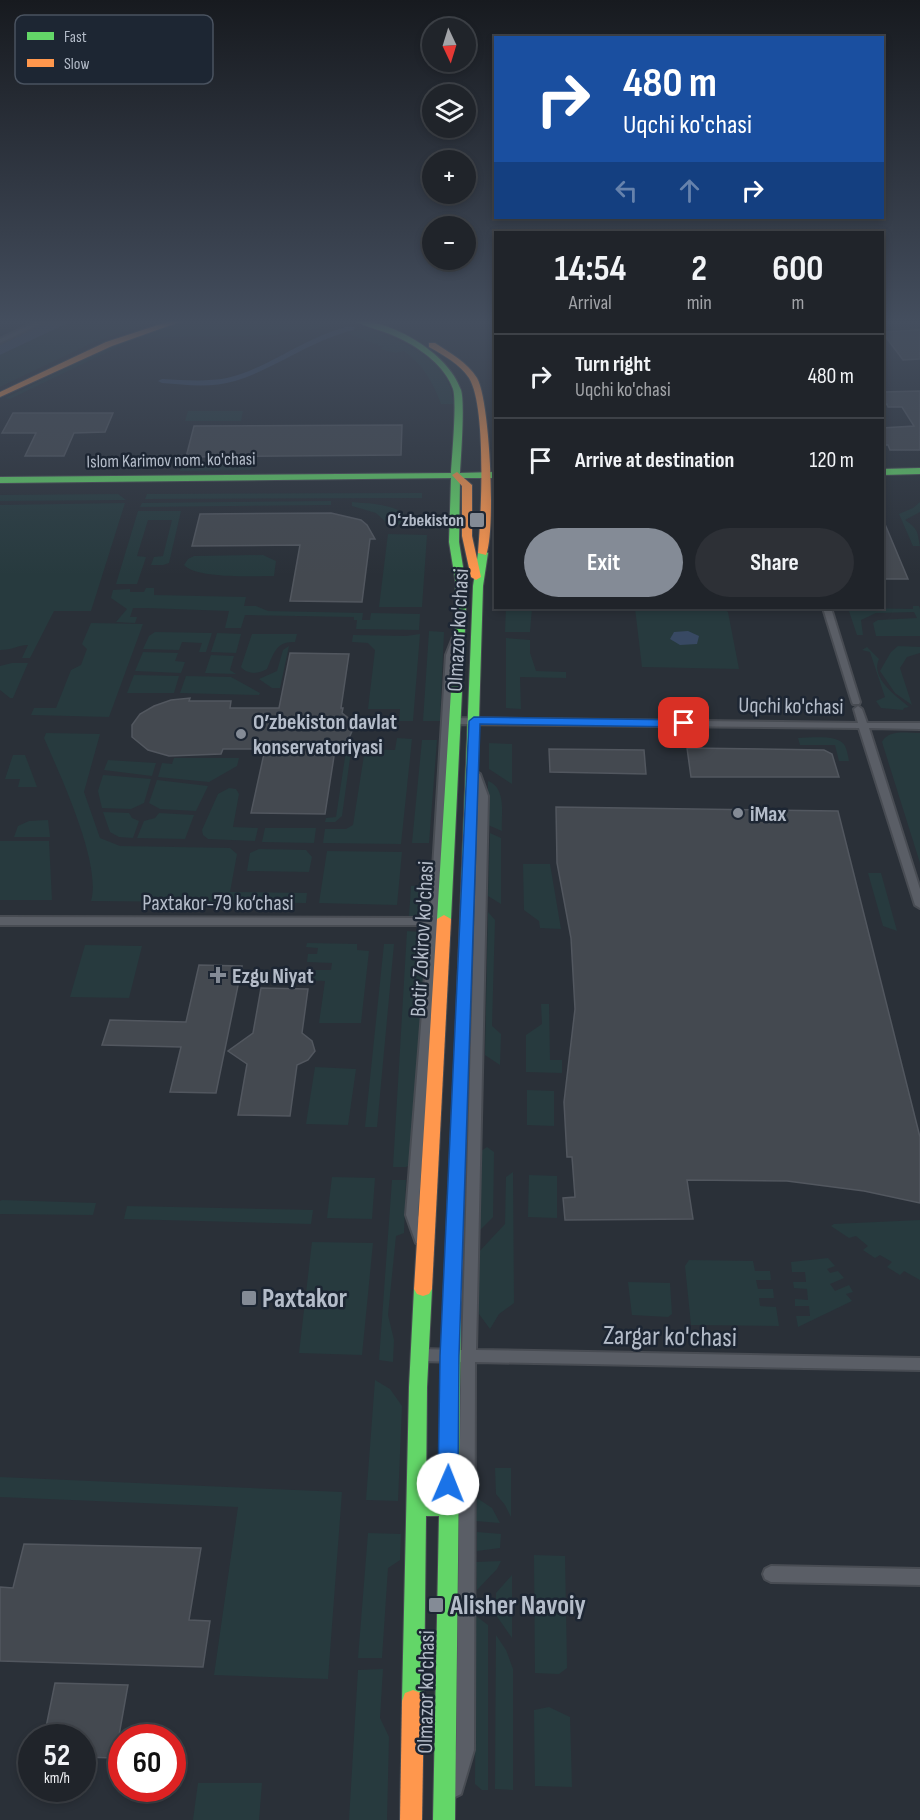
<!DOCTYPE html>
<meta charset="utf-8">
<style>
:root{--surface:#20242a;--page:#2d3036;--text:#f1f3f6;--muted:#a2a4a8;--line:#3d4147;--accent:#848b96}
body{margin:0;font-family:"Sofia Sans Condensed",sans-serif;background:var(--page);color:var(--text);height:100vh;display:flex;flex-direction:column;font-size:22px;white-space:nowrap}
*{box-sizing:border-box;margin:0}
p{font-size:20px;color:var(--muted)}
.icon{flex:none;width:33px;height:33px;fill:none;stroke:currentColor;stroke-width:2;stroke-linecap:round;stroke-linejoin:round}
.map{position:relative;flex:1;overflow:hidden}
.sheet{position:absolute;left:494px;top:231px;width:390px;height:378px;display:flex;flex-direction:column;background:var(--surface);border-radius:0px;box-shadow:0 3px 9px #0003,0 0 0 2px var(--line)}
.sheet>*{flex:none}
.guide{position:absolute;left:494px;top:36px;width:390px;height:183px;border-radius:0px;box-shadow:0 3px 9px #0003,0 0 0 2px var(--line);background:#1a4fa0;color:#fff;overflow:hidden}
.needle{width:39px;rotate:176deg}
.tools{position:absolute;left:422px;top:18px;display:grid;gap:12px}
.tools a{display:grid;place-items:center;width:54px;height:54px;border-radius:50%;background:var(--surface);box-shadow:0 3px 9px #0003,0 0 0 2px var(--line);font-size:30px}
.speed{position:absolute;left:18px;top:1724px;display:flex;gap:12px;font-size:30px;font-weight:700;text-align:center}
.speed>*{display:grid;place-content:center;width:78px;height:78px;border-radius:50%;background:var(--surface);box-shadow:0 3px 9px #0003,0 0 0 2px var(--line);line-height:1}
.speed small{font-size:15px;font-weight:400}
.speed .limit{border:9px solid #d22;background:#fff;color:#111}
.pin{position:absolute;display:grid;place-items:center;width:51px;height:51px;color:#fff;margin:-26px;border-radius:12px;box-shadow:0 3px 9px #0006}
.me{position:absolute;width:66px;margin:-33px;rotate:1deg;stroke-linejoin:round;filter:drop-shadow(0 0 4px #0008)}
.turn{display:flex;align-items:center;gap:21px;height:126px;padding:0 30px;font-size:27px}
.turn .icon{width:78px;height:78px;stroke-width:2.5}
.turn b{display:block;font-size:42px;line-height:51px}
.lanes{display:flex;align-items:center;height:57px;padding:0 30px;background:#0003;justify-content:center;gap:30px;direction:ltr}
.lanes .off{opacity:.35}
.eta{display:flex;justify-content:space-evenly;align-items:center;height:102px;text-align:center}
.eta b{font-size:36px;font-weight:700;line-height:42px}
.primary-button{display:flex;gap:12px;margin-top:auto;padding:12px 30px}
.primary-button a{flex:1;height:69px;border-radius:36px;background:var(--accent);color:#fff;font-size:24px;font-weight:700;line-height:69px;text-align:center}
.primary-button a+a{background:var(--page);color:var(--text)}
ul{padding:0;list-style:none}
li{display:flex;align-items:center;gap:18px;height:84px;padding:0 30px;border-top:2px solid var(--line)}
li div{flex:1}
li b{display:block;font-size:22px}
li em{font-style:normal}
.map>svg:first-child{display:block}
.green{fill:#273a3e}
.water{fill:#384963}
.lines{fill:none;stroke-linecap:round;stroke-linejoin:round}
.canal{fill:#384963;fill-rule:evenodd}
.building{fill:#444950;stroke:#52575f;stroke-width:1.5}
.street-casing{stroke:#484c53;stroke-width:4}
.fast-casing{stroke:#484c53;stroke-width:2}
.slow-casing{stroke:#484c53;stroke-width:2}
.street{fill:#5a5e66;fill-rule:evenodd}
.fast{fill:#63d668;fill-rule:evenodd}
.slow{fill:#ff974d;fill-rule:evenodd}
.route{fill:#1a73e8;stroke:#114b97;stroke-width:1.5}
.poi-dot{fill:#848b96;stroke:#1d2633;stroke-width:2}
.labels{text-anchor:middle;stroke-width:5;stroke-linejoin:round;paint-order:stroke}
.far-street-label{font-size:18px;fill:#b4bcc9;stroke:#1d2633}
.far-poi-label{font-size:18px;font-weight:bold;fill:#b4bcc9;stroke:#1d2633;text-anchor:end}
.street-label{font-size:22px;fill:#b4bcc9;stroke:#1d2633}
.poi-label{font-size:22px;font-weight:bold;fill:#b4bcc9;stroke:#1d2633;text-anchor:start}
.near-poi-label{font-size:27px;font-weight:bold;fill:#b4bcc9;stroke:#1d2633;text-anchor:start}
.near-street-label{font-size:27px;fill:#b4bcc9;stroke:#1d2633}
.key{fill:#1d2633;stroke:#4a5360;stroke-width:1.5}
.key-label{font-size:16px;fill:#b4bcc9}
</style>
<div class="map">
<svg width="920" height="1820" viewBox="0 0 920 1820">
<rect width="100%" height="100%" fill="#2a3038"/>
<!-- green -->
<g class="green">
<path d="M74 320H158L94 342 0 387V355Z"/>
<path d="M190 320 340 321 312 330 280 331 278 335 136 338 10 399 5 398 130 337Z"/>
<path d="M368 328C394 339 435 353 447 380 451 387 452 396 454 404H441C433 382 423 365 404 351L396 353 380 349 383 347 346 333Z"/>
<path d="M188 411H243L241 421H185Z"/>
<path d="M181 465H252L251 470 180 471Z"/>
<path d="M422 493V498L145 499 147 494Z"/>
<path d="M118 494 126 500 0 501V495Z"/>
<path d="M331 501V505L140 507 142 503Z"/>
<path d="M352 502C372 504 403 503 413 525L388 524 376 513 352 506Z"/>
<path d="M920 502V512L905 520C919 530 917 531 920 546H913L899 514 913 508Z"/>
<path d="M125 503 91 611H54L30 658H22L28 645C18 645 13 650 0 650V505Z"/>
<path d="M138 511H181L169 563 163 565H151L154 557 163 556 172 520H148L137 556 146 557 137 584H116Z"/>
<path d="M388 534 427 535 422 607H379Z"/>
<path d="M263 555 276 561 274 576C254 576 197 579 184 565L188 559 194 556Z"/>
<path d="M146 588H154V595L246 597 244 606H256L268 611 363 613 362 620H370L371 613 420 614 419 630 356 629 357 620H354V617L245 615 241 628H225L229 611 146 608H133L130 617H137L135 623 116 622 127 609 111 598 113 590 130 589V592H144Z"/>
<path d="M913 606H919L920 609V636H876L873 623 878 620 917 618 914 612 876 613 861 620 863 635H857L848 608 913 609Z"/>
<path d="M506 608H532L530 632H505Z"/>
<path d="M635 608H722L728 612 739 669 642 667Z"/>
<path d="M91 623 143 624 109 717 31 715 34 708H56L71 670 81 665 87 649 82 644Z"/>
<path d="M429 631 444 632 440 721H423Z"/>
<path d="M155 632 212 633 206 652H199L202 643 182 642 179 650 143 649 149 636Z"/>
<path d="M217 633 241 634 236 653 211 652Z"/>
<path d="M252 634H297L295 642C276 641 274 653 267 669 259 674 248 675 241 667Z"/>
<path d="M420 634 413 721H399L400 709H368L375 650 368 643 352 642 353 635 406 636Z"/>
<path d="M506 638 530 640V653L536 671 566 672V678L520 677 521 709 506 708Z"/>
<path d="M289 646 280 688H272L259 679 277 671 283 650Z"/>
<path d="M898 646 920 647V653L907 657 900 668 912 705 895 693 880 671 891 652Z"/>
<path d="M867 647 879 659C870 678 896 696 909 707L904 708 903 710 881 708 876 701 885 697 870 652 862 650Z"/>
<path d="M143 652 178 653 175 661 185 662 181 673 135 671Z"/>
<path d="M211 655 234 656 230 670 236 674 205 673Z"/>
<path d="M12 663H28L13 698H10L0 690V666Z"/>
<path d="M134 675 179 676 174 693H127Z"/>
<path d="M186 676 231 677 260 693 259 695 180 693Z"/>
<path d="M46 733 100 734 84 792 100 838 120 846 230 848 237 854 230 892 307 893 306 903 91 901C102 864 60 775 44 738Z"/>
<path d="M920 733V863L882 742C888 729 907 733 920 733Z"/>
<path d="M397 738 412 739 401 844 323 843 325 829H346L353 825 365 749 395 750Z"/>
<path d="M798 738C810 738 839 734 845 746 847 750 848 756 849 761H839L835 745H800Z"/>
<path d="M422 740H437L429 843H412Z"/>
<path d="M489 743 512 744V784L489 769Z"/>
<path d="M346 751H351L342 816 335 822H325L326 818 336 817Z"/>
<path d="M13 755H25L37 787H18L20 779H5Z"/>
<path d="M174 758H239L237 766 209 782 158 777 162 763 172 764Z"/>
<path d="M108 760 156 763 152 776 104 770Z"/>
<path d="M103 775 151 779 144 803 131 809 102 808 98 791Z"/>
<path d="M157 780 208 786 196 811 160 809 149 803Z"/>
<path d="M488 781C507 788 501 815 502 831L488 825Z"/>
<path d="M229 788 236 789 239 794 233 827 258 828 255 841 208 839 203 835 202 830 218 794Z"/>
<path d="M103 812 129 813 132 818 139 821 133 838 119 837 110 832Z"/>
<path d="M159 813 194 815 185 839 137 838 144 821 155 818Z"/>
<path d="M48 820 50 837H14L18 826 29 821Z"/>
<path d="M265 828H316L314 843 262 842Z"/>
<path d="M490 833 501 838V904L488 896Z"/>
<path d="M0 841H49L52 900H0Z"/>
<path d="M259 849 306 850 312 857 309 872 247 871 250 853Z"/>
<path d="M327 851 402 852 397 905 319 903Z"/>
<path d="M523 864H550L561 929 540 928 539 921 524 910Z"/>
<path d="M868 873H881L897 931 883 926Z"/>
<path d="M411 886H429L428 910 421 916 409 917Z"/>
<path d="M488 912 495 920 492 1026 501 1034 500 1065 485 1055Z"/>
<path d="M407 931 420 932 427 939 412 1164 406 1167H393Z"/>
<path d="M307 943 357 944V950L369 951 361 1023H319L325 981 303 980 304 970H331L332 963 307 962 308 954H317L318 948 306 947Z"/>
<path d="M384 944H394L377 1127H365Z"/>
<path d="M85 945 142 946 129 998 70 997Z"/>
<path d="M541 1004H549L550 1060H562V1073L526 1072V1035L542 1024Z"/>
<path d="M315 1067 356 1069 348 1125 306 1124Z"/>
<path d="M527 1090 554 1091V1126L527 1125Z"/>
<path d="M487 1147 494 1152 493 1217 479 1231 481 1151Z"/>
<path d="M513 1172 514 1303 499 1314 490 1329 479 1314 477 1254 505 1224 506 1177Z"/>
<path d="M529 1175 557 1176V1218L528 1217Z"/>
<path d="M332 1177 375 1178 372 1219 327 1218Z"/>
<path d="M392 1180H406L404 1233 396 1236 388 1315 394 1340 393 1362 379 1360Z"/>
<path d="M2 1200 96 1203 93 1215 0 1214V1201Z"/>
<path d="M127 1206 313 1210 311 1224 124 1219Z"/>
<path d="M920 1220V1280L904 1271 900 1275 887 1267 892 1262 880 1255 875 1258 863 1250 868 1246 856 1236 849 1238 831 1226 834 1224Z"/>
<path d="M312 1242 373 1243 362 1355 299 1353Z"/>
<path d="M828 1258 835 1266 827 1269 830 1273 838 1271 844 1278 830 1284 835 1291 849 1285 853 1292 846 1294 852 1301 798 1327 796 1316H810L809 1306H795V1299L808 1300 807 1289 794 1288 793 1282H806L805 1272H792L791 1262Z"/>
<path d="M689 1260 753 1261 755 1271H770L771 1280H756L758 1289H773L774 1298H759L760 1306 776 1307 779 1326 691 1325 685 1266Z"/>
<path d="M628 1282 670 1283 672 1314 668 1317 632 1315Z"/>
<path d="M375 1380 390 1389 402 1406 398 1501 366 1500Z"/>
<path d="M495 1468H511V1517L505 1505 496 1494Z"/>
<path d="M0 1477 342 1492 328 1679 214 1675 238 1507 0 1497Z"/>
<path d="M477 1498 492 1508 500 1523 476 1521Z"/>
<path d="M477 1532 501 1534 500 1548 477 1551Z"/>
<path d="M368 1533 401 1534 400 1560 388 1568 382 1658H358Z"/>
<path d="M534 1555 565 1556 567 1668 559 1674 535 1673Z"/>
<path d="M501 1561 497 1569 477 1590 476 1562Z"/>
<path d="M512 1575V1638L496 1615V1593Z"/>
<path d="M476 1616 488 1625V1790H482L475 1784Z"/>
<path d="M496 1635 506 1650 513 1669V1790L495 1789Z"/>
<path d="M383 1669 380 1718 389 1737 387 1820H349L358 1670Z"/>
<path d="M549 1707 570 1717 572 1787 535 1786 534 1710Z"/>
<path d="M198 1783H262L259 1820H193Z"/>
</g>
<!-- water -->
<g class="water">
<path d="M53 320H74L0 355V345Z"/>
<path d="M688 631 699 636 697 644 680 645 670 639 674 632Z"/>
</g>
<g class="lines">
<!-- canal -->
<path class="canal" d="M351 326 355 328 354 330C311 340 277 368 235 381 212 388 186 385 162 383L158 381 162 379C183 380 206 382 227 378 270 368 305 336 351 326Z"/>
</g>
<!-- building -->
<g class="building">
<path d="M920 330V359L903 360 882 332Z"/>
<path d="M920 391V450H890L888 445H882V428L914 426 902 407H888L887 404 882 406V392Z"/>
<path d="M13 413H113L105 432 74 433 64 456H25L36 433H2Z"/>
<path d="M402 425 401 455 186 457 194 426Z"/>
<path d="M331 513 361 520 367 525 375 539H370L362 602 290 601 300 545 192 546 200 514Z"/>
<path d="M882 517 908 579H882Z"/>
<path d="M290 653 349 654 341 708H343L342 713 351 720 353 729 349 738 335 750 325 814 251 813 265 749H223L221 754 169 756 148 750 132 737V725L140 714 154 706 171 700 190 698 189 701H231L230 708H279Z"/>
<path d="M687 748 824 750 832 754 839 777H691Z"/>
<path d="M549 749 644 750 646 774 550 772Z"/>
<path d="M556 807 838 811 920 1137V1203L864 1191 787 1181 687 1180 693 1219 565 1220 563 1198 575 1197 572 1157H567L564 1102 575 1009 571 938 557 863Z"/>
<path d="M199 965 242 966 216 1093 170 1092 181 1047 102 1045 110 1020 186 1022Z"/>
<path d="M261 988 308 989 302 1033 312 1041 315 1051 308 1060 297 1065 290 1116 238 1115 247 1064 228 1051 253 1033Z"/>
<path d="M24 1544 201 1548 189 1620 210 1621 203 1667 0 1661V1587L13 1588Z"/>
<path d="M55 1683 128 1685 115 1758 82 1757V1737H44Z"/>
</g>
<g class="lines">
<defs>
<g id="street">
<path d="M40 320H49L0 343V339Z"/>
<path d="M823 608H831L860 702 859 704H853L852 702Z"/>
<path d="M458 632 462 635 454 655 451 718 858 723 854 709 858 706 862 709 867 723H920V729L869 728 920 889V908L915 905 859 728 451 724 440 922 418 1215 428 1239 426 1243 421 1244 416 1243 406 1215 429 925H0V917L430 918 446 655 454 635Z"/>
<path d="M475 771 480 774 488 796 476 1350 920 1358V1370L475 1362 474 1750 461 1794 455 1797 449 1794 446 1788 456 1750 461 1362 419 1361 414 1359 412 1355 414 1351 419 1349 462 1350 478 796 470 774Z"/>
<path d="M771 1566 920 1569V1585L771 1582 765 1579 763 1574 765 1569Z"/>
</g>
<g id="fast">
<path d="M353 320C391 320 448 352 461 390 465 402 461 456 460 473L495 472V478H460L459 542 465 579 466 609 451 919 444 923 437 919 456 609 455 579 449 542 451 478 0 483V477L451 473C452 456 457 401 453 389 445 366 421 349 401 339 386 331 367 328 353 320Z"/>
<path d="M920 468V474L882 475V469Z"/>
<path d="M483 550 488 553 483 586 470 1018 468 1022H458L456 1018 473 586 478 553Z"/>
<path d="M423 1282 429 1284 432 1289 427 1387 426 1498H439L443 1303 446 1298 452 1296 458 1298 461 1303 455 1820H433L439 1516H426L424 1701 421 1709 413 1712 405 1709 402 1701 409 1387 414 1289 417 1284Z"/>
</g>
<g id="slow">
<path d="M173 320H185L112 346 0 397V392L106 342Z"/>
<path d="M429 343H435C450 353 467 362 477 378 490 400 496 531 486 555L478 553C481 517 487 407 469 378 460 364 443 355 429 347Z"/>
<path d="M457 472 472 485V536L481 577 476 580 471 577 462 536V486L452 475Z"/>
<path d="M444 915 451 919 432 1289 429 1294 423 1296 417 1294 414 1289 437 919Z"/>
<path d="M463 1013 468 1014 470 1018 461 1303 458 1308 452 1310 446 1308 443 1303 456 1018 458 1014Z"/>
<path d="M413 1690 421 1693 424 1701 422 1820H400L402 1701 405 1693Z"/>
</g>
</defs>
<!-- street casing -->
<use href="#street" class="street-casing"/>
<!-- fast casing -->
<use href="#fast" class="fast-casing"/>
<!-- slow casing -->
<use href="#slow" class="slow-casing"/>
<!-- street -->
<use href="#street" class="street"/>
<!-- fast -->
<use href="#fast" class="fast"/>
<!-- slow -->
<use href="#slow" class="slow"/>
</g>
<!-- sky -->
<linearGradient id="sky" x2="0" y2="1"><stop stop-color="#171a1f"/><stop offset="0.56" stop-color="#444e5e"/><stop offset="1" stop-color="#444e5e" stop-opacity="0"/></linearGradient>
<rect width="920" height="575" fill="url(#sky)"/>
<!-- route -->
<path class="route" d="M474 717 684 720 690 723 684 727 480 724 459 1356 458 1484 455 1490 448 1493 441 1490 438 1484 440 1356 469 721Z"/>
<!-- markers -->
<g class="poi-dot">
<rect x="469" y="512" width="16" height="16" rx="3"/>
<circle cx="241" cy="734" r="6"/>
<circle cx="738" cy="813" r="6"/>
<path d="M215 966h6v6h6v6h-6v6h-6v-6h-6v-6h6z"/>
<rect x="241" y="1290" width="16" height="16" rx="3"/>
<rect x="428" y="1597" width="16" height="16" rx="3"/>
</g>
<g class="labels">
<!-- far-street labels -->
<g class="far-street-label">
<text transform="translate(171 460) rotate(-1)" y="6">Islom Karimov nom. ko'chasi</text>
</g>
<!-- far-poi labels -->
<g class="far-poi-label">
<text x="464" y="526">Oʻzbekiston</text>
</g>
<!-- street labels -->
<g class="street-label">
<text transform="translate(457 630) rotate(-87)" y="8">Olmazor ko'chasi</text>
<text transform="translate(791 705) rotate(1)" y="8">Uqchi ko'chasi</text>
<text x="218" y="910">Paxtakor-79 ko‘chasi</text>
<text transform="translate(421 939) rotate(-87)" y="8">Botir Zokirov ko'chasi</text>
<text transform="translate(425 1692) rotate(-89)" y="8">Olmazor ko'chasi</text>
</g>
<!-- poi labels -->
<g class="poi-label">
<text x="253" y="729">O’zbekiston davlat<tspan x="253" dy="25">konservatoriyasi</tspan></text>
<text x="750" y="821">iMax</text>
<text x="232" y="983">Ezgu Niyat</text>
</g>
<!-- near-poi labels -->
<g class="near-poi-label">
<text x="262" y="1307">Paxtakor</text>
<text x="450" y="1614">Alisher Navoiy</text>
</g>
<!-- near-street labels -->
<g class="near-street-label">
<text transform="translate(670 1336) rotate(1)" y="9">Zargar ko'chasi</text>
</g>
</g>
<!-- legend -->
<rect x="15" y="15" width="198" height="69" rx="9" class="key"/>
<rect x="27" y="32" width="27" height="8" fill="#63d668"/>
<rect x="27" y="59" width="27" height="8" fill="#ff974d"/>
<g class="key-label">
<text x="64" y="42">Fast</text>
<text x="64" y="69">Slow</text>
</g>
</svg>
<div class="tools">
<a><svg class="needle" viewBox="-14 -14 28 28"><path d="M0-13l5 13h-10z" fill="#e53935"/><path d="M0 13l5-13h-10z" fill="#a2a4a8"/></svg></a>
<a><svg class="icon" aria-label="layers" viewBox="0 0 24 24"><path d="M12 4l9 5-9 5-9-5zM3 14l9 5 9-5"/></svg></a>
<a>+</a>
<a>−</a>
</div>
<div class="speed"><div>52<small>km/h</small></div><div class="limit">60</div></div>
<div class="pin" style="left:684px;top:723px;background:#d93025"><svg class="icon" aria-label="arrive" viewBox="0 0 24 24"><path d="M6 21V4h12l-3 4 3 4H6"/></svg></div>
<svg class="me" style="left:448px;top:1484px" viewBox="-20 -20 40 40"><circle r="19" fill="#fff"/><path d="M0-13L10 11 0 6-10 11z" fill="#1a73e8"/></svg>
<div class="guide">
<div class="turn"><svg class="icon" aria-label="right" viewBox="0 0 24 24"><path d="M7 20v-9h11M14 6l5 5-5 5"/></svg><div><b>480 m</b>Uqchi ko'chasi</div></div>
<div class="lanes"><svg class="icon off" aria-label="left" viewBox="0 0 24 24"><path d="M17 20v-9H6M10 6l-5 5 5 5"/></svg><svg class="icon off" aria-label="ahead" viewBox="0 0 24 24"><path d="M12 20V5M6 11l6-6 6 6"/></svg><svg class="icon" aria-label="right" viewBox="0 0 24 24"><path d="M7 20v-9h11M14 6l5 5-5 5"/></svg></div>
</div>
<section class="sheet">
<div class="eta">
<div><b>14:54</b><p>Arrival</p></div>
<div><b>2</b><p>min</p></div>
<div><b>600</b><p>m</p></div>
</div>
<ul>
<li><svg class="icon" aria-label="right" viewBox="0 0 24 24"><path d="M7 20v-9h11M14 6l5 5-5 5"/></svg><div><b>Turn right</b><p>Uqchi ko'chasi</p></div><em>480 m</em></li>
<li><svg class="icon" aria-label="arrive" viewBox="0 0 24 24"><path d="M6 21V4h12l-3 4 3 4H6"/></svg><div><b>Arrive at destination</b></div><em>120 m</em></li>
</ul>
<div class="primary-button"><a>Exit</a><a>Share</a></div>
</section>
</div>
